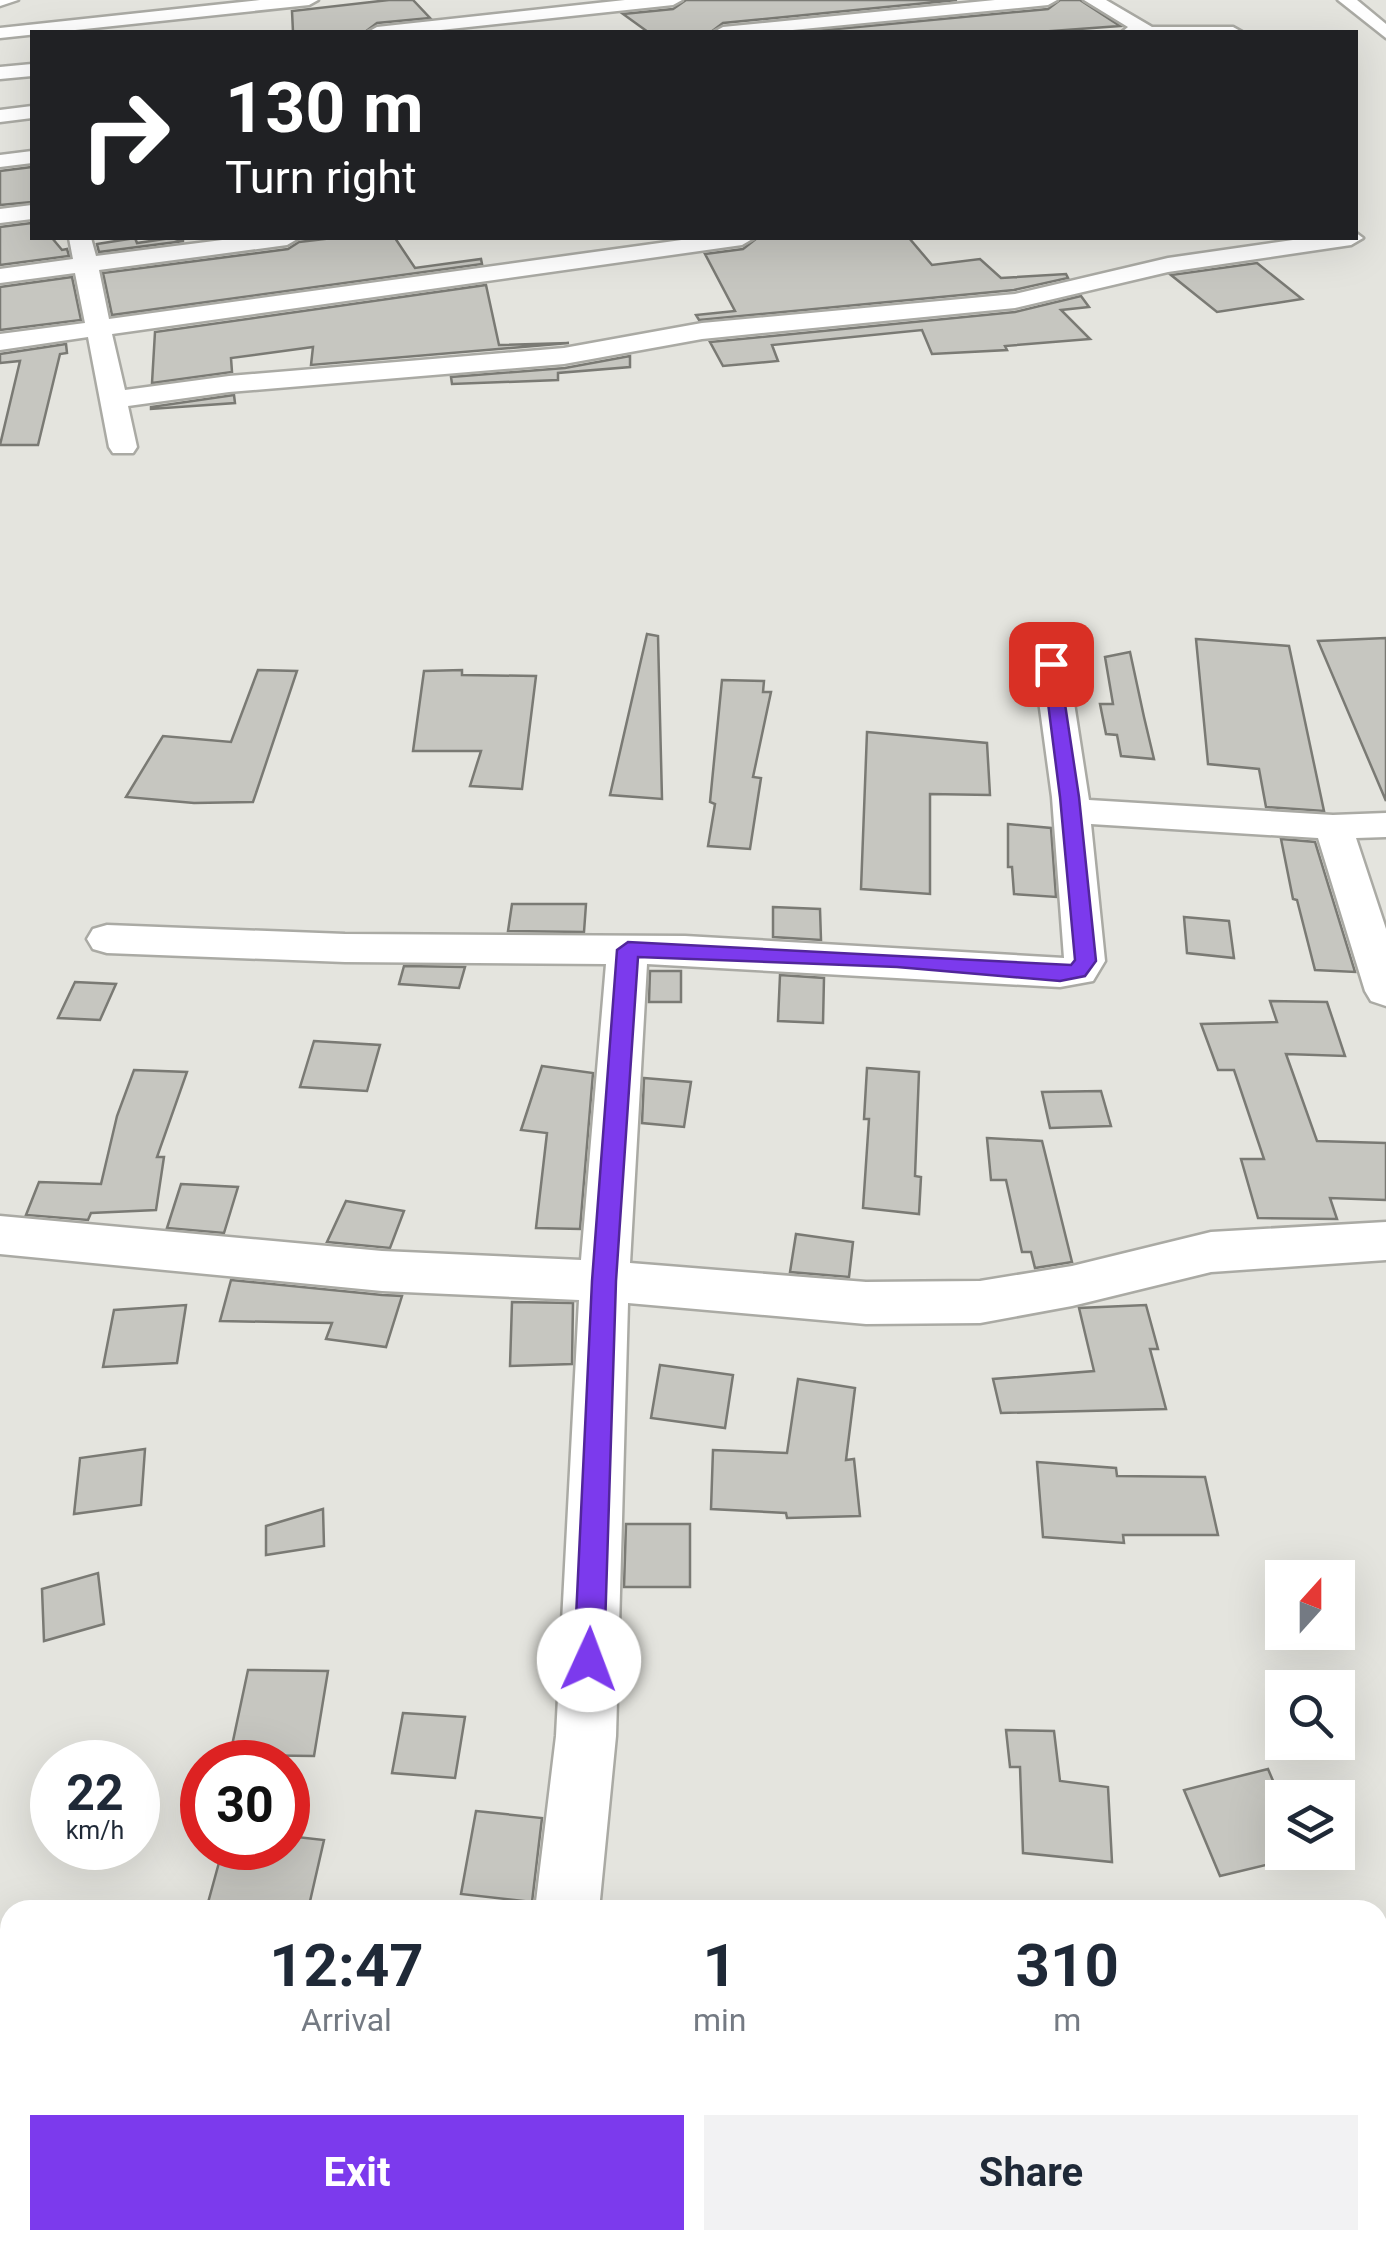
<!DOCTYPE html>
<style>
:root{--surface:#fff;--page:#f2f2f3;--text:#1f2937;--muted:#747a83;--accent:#7c3aed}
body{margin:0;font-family:Roboto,sans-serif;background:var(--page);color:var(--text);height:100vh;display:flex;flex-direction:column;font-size:38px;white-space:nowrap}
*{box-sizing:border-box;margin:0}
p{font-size:32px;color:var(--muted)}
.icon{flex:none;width:55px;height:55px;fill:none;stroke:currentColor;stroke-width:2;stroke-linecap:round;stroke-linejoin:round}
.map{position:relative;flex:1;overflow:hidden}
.side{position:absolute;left:0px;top:1900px;width:1388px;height:350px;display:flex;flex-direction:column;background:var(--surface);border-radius:30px 30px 0 0;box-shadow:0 10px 40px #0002}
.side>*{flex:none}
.banner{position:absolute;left:30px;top:30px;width:1328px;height:210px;border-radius:0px;box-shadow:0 10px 40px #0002;background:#202124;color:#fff;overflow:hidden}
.needle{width:65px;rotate:21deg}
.tools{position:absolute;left:1265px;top:1560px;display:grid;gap:20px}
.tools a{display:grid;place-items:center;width:90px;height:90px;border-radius:0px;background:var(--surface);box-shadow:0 10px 40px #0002;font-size:50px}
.speed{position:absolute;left:30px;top:1740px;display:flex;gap:20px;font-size:50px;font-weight:700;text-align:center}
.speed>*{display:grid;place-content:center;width:130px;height:130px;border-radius:50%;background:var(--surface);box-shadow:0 10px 40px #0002;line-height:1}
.speed small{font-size:25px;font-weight:400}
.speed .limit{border:15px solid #d22;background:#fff;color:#111}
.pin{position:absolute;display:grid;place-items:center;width:85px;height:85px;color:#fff;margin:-42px;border-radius:20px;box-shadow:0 5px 15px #0006}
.me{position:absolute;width:110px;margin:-55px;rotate:2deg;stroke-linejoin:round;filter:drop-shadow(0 0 8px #0008)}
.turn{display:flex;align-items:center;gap:35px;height:210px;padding:0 30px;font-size:45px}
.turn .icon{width:130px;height:130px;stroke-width:2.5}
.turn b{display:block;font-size:70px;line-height:85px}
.eta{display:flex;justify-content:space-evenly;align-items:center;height:170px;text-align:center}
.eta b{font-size:60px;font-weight:700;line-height:70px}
.action{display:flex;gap:20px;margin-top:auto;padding:20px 30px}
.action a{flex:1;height:115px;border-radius:0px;background:var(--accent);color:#fff;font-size:40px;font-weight:700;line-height:115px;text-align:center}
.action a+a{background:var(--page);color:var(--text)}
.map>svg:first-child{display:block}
.building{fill:#c6c6c0;stroke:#7a7a74;stroke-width:2.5}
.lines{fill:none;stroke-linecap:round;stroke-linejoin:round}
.minor-casing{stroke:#aaaaa4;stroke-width:5}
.minor{fill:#fff;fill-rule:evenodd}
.route{fill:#7c3aed;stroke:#51269a;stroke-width:2.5}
</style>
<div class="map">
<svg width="1386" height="2250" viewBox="0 0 1386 2250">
<rect width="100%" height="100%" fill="#e4e4de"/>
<!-- building -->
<g class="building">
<path d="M389 0H413L430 18 377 23 365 32H293L292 11Z"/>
<path d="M686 0H957L723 23 711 32H648L623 14 673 9Z"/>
<path d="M1060 0H1080L1120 26 1038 32H805L1048 9Z"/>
<path d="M32 167V202L0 205V171Z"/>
<path d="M32 223V238H52L62 250 67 249 69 256 0 265V227Z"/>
<path d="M135 238 137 243 171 238 184 241 99 252 97 244Z"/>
<path d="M333 238H395L415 268 481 259 482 264 112 315 103 273 288 249 299 242Z"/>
<path d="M757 238H909L932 265 980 259 1001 278 1066 274 1068 278 1014 290 699 320 696 315 735 311 705 254 743 249Z"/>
<path d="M1257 263 1302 299 1217 312 1171 275Z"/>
<path d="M72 277 81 320 0 330V287Z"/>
<path d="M486 285 499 345 569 343 311 365 313 347 231 358 232 372 152 383 155 332Z"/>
<path d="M1081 296 1089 307 1061 310 1090 339 1005 346 1007 350 932 354 922 330 772 345 778 361 723 366 710 342 1015 312Z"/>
<path d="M66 344 67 353 60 354 38 445H0L20 361 0 363V354Z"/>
<path d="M630 356V367L558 373V380L452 384 451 377 565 368Z"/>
<path d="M234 395 235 403 151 409V407Z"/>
<path d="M647 634 658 636 662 799 610 795Z"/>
<path d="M1386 638V801L1318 641Z"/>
<path d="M1196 639 1289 646 1324 811 1266 807 1259 769 1208 764Z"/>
<path d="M1130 652 1144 717 1154 759 1121 756 1117 735 1106 734 1100 704H1113L1105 657Z"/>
<path d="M258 670 297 671 253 802 194 803 126 797 163 736 231 742Z"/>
<path d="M462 670V675L536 676 522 789 470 786 481 751H413L424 671Z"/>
<path d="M722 680 764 681 763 692H771L753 777 761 778 750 849 708 846 715 804 710 802Z"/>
<path d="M867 732 987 743 990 795 930 794V894L861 889Z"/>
<path d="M1008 824 1051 828 1056 897 1014 894 1012 867H1008Z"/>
<path d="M1281 839 1315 842 1355 972 1315 970 1297 900 1293 899Z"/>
<path d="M512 904H586L584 932 508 931Z"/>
<path d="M773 907 820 909 821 940 773 937Z"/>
<path d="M1184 917 1229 921 1234 958 1187 953Z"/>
<path d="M404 966 465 967 459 988 399 984Z"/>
<path d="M650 971H681V1002H649Z"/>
<path d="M780 975 824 978 823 1023 778 1021Z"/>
<path d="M75 982 116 984 100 1020 58 1018Z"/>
<path d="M1270 1001 1327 1002 1345 1056 1286 1054 1317 1141 1386 1143V1200L1330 1198 1337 1219 1258 1218 1241 1159H1264L1234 1070H1218L1201 1024 1277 1022Z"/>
<path d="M314 1041 380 1045 367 1091 300 1087Z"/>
<path d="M542 1066 593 1073 580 1229 536 1228 547 1133 521 1130Z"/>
<path d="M867 1068 919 1072 915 1176 921 1177 919 1214 863 1208 869 1119H864Z"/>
<path d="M134 1070 187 1072 157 1157H164L156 1210 91 1213 88 1220 26 1215 39 1182 101 1184 117 1116Z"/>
<path d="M644 1078 691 1082 684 1127 642 1123Z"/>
<path d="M1101 1091 1111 1126 1050 1128 1042 1092Z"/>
<path d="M987 1138 1042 1141 1072 1262 1035 1268 1031 1252H1022L1006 1180H991Z"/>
<path d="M181 1184 238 1187 224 1233 167 1228Z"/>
<path d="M346 1201 404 1211 390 1248 327 1242Z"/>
<path d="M796 1234 853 1242 849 1277 790 1272Z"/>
<path d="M231 1280 382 1295 402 1296 386 1347 326 1339 332 1323 220 1321Z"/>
<path d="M512 1302 573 1303 572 1364 510 1366Z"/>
<path d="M186 1305 177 1363 103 1367 114 1310Z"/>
<path d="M1146 1305 1158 1349H1150L1166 1409 1001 1413 993 1379 1094 1371 1079 1308Z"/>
<path d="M660 1365 733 1375 725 1428 651 1418Z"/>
<path d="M798 1379 855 1388 846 1460 854 1459 860 1516 787 1518 786 1513 711 1509 713 1450 787 1453Z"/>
<path d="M145 1449 141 1505 74 1514 80 1458Z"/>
<path d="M1037 1462 1116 1468 1117 1476 1205 1477 1218 1535H1123L1124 1543 1043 1537Z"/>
<path d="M323 1509 324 1546 266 1555V1526Z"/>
<path d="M626 1524H690V1587H624Z"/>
<path d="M98 1573 104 1624 44 1641 42 1589Z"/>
<path d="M248 1670 328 1671 314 1756 230 1755Z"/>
<path d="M403 1713 465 1717 455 1778 392 1773Z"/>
<path d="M1006 1730 1054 1731 1060 1781 1108 1787 1112 1862 1023 1853 1020 1767H1010Z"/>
<path d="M1268 1769 1282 1802V1861L1220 1876 1184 1790Z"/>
<path d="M476 1811 542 1818 532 1902 461 1894Z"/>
<path d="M288 1836 324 1840 308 1910H206L223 1848H288Z"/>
</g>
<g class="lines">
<defs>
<g id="minor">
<path d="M0 0H18L0 6Z"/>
<path d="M260 0H318L309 5 0 38V28Z"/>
<path d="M625 0H682L673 5 422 32H368L377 27Z"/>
<path d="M995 0H1057L1048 5 772 32H714L723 27Z"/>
<path d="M1084 0H1106L1152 27H1233L1242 32H1122L1128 27Z"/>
<path d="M1338 0H1357L1386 24V38Z"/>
<path d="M32 64V76L0 79V67Z"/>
<path d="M32 106V118L0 122V110Z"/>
<path d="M32 151V163L0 167V155Z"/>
<path d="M32 205V219L0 223V209Z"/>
<path d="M1355 232 1363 238 1351 245 1168 272 1015 308 702 339 564 364 229 392 128 406 137 447 133 453H113L109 447 88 337 0 350V334L85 323 75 273 0 283V269L73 259 69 238H91L96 256 238 238H299L287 245 99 270 109 319 696 238H754L742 245 112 334 125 390 229 376 564 348 702 323 1015 294 1168 258 1307 238H1355Z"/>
<path d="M1051 654 1063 657 1068 664 1089 800 1333 815 1386 813V837L1356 838 1386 929V1006L1371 1001 1365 991 1318 838 1091 824 1105 961 1093 981 1060 987 647 964 630 1263 866 1282 980 1281 1072 1266 1211 1232 1386 1222V1260L1211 1272 1072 1306 980 1323 866 1324 628 1303 616 1736 599 1910H535L556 1736 579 1300 382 1291 0 1254V1216L382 1251 581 1260 606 964 345 962 107 953 93 949 87 939 93 929 107 925 345 934 685 936 1064 958 1052 797 1034 664 1039 657Z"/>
<path d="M494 2240H566L565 2250H493Z"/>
</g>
</defs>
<!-- minor casing -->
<use href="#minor" class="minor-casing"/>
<!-- minor -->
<use href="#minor" class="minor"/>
</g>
<!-- route -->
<path class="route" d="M1051 659 1059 664 1079 797 1096 961 1085 976 1060 981 897 967 638 957 616 1281 604 1660 599 1670 589 1675 579 1670 574 1660 592 1281 617 950 628 942 1071 965 1075 960 1060 797 1043 664Z"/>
</svg>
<div class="tools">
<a><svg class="needle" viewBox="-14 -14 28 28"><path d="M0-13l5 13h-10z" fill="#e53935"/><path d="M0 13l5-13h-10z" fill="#747a83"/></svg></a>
<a><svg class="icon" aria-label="search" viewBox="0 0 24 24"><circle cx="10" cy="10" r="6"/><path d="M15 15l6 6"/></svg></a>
<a><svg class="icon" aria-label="layers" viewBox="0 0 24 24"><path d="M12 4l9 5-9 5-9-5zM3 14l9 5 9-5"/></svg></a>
</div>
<div class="speed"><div>22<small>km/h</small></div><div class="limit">30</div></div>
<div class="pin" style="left:1051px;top:664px;background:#d93025"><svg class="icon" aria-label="arrive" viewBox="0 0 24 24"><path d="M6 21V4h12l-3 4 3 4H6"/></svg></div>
<svg class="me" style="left:589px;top:1660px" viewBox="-20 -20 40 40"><circle r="19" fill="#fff"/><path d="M0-13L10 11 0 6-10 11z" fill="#7c3aed"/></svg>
<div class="banner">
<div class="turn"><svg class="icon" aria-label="right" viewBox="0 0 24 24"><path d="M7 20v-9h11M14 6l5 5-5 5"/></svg><div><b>130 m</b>Turn right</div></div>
</div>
<section class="side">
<div class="eta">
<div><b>12:47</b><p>Arrival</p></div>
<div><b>1</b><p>min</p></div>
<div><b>310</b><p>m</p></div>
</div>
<div class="action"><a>Exit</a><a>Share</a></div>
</section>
</div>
